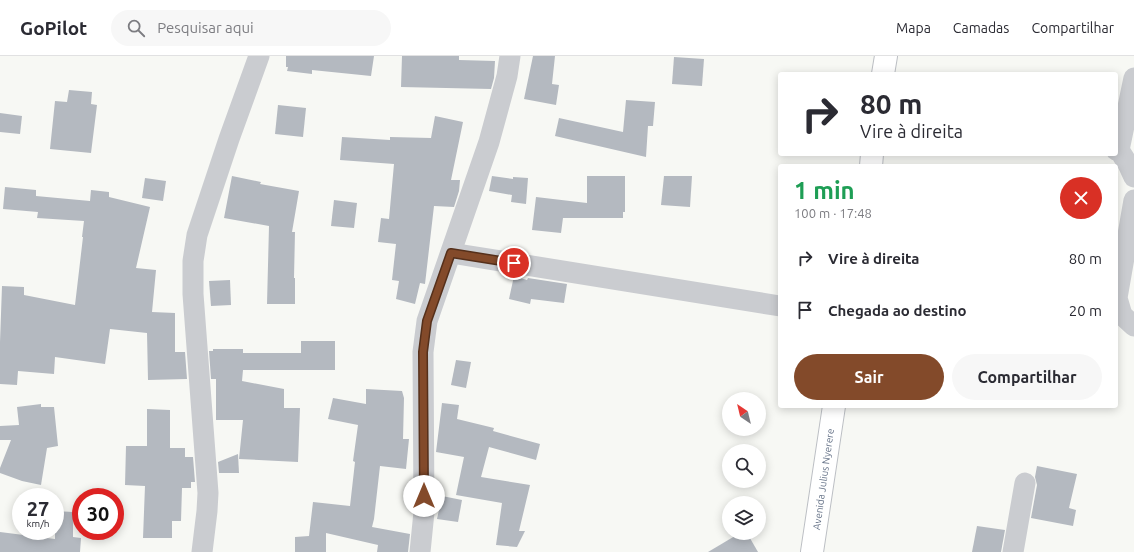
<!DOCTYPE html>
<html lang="pt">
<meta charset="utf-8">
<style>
:root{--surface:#fff;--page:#f7f7f7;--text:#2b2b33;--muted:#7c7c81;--line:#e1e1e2;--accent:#834a2a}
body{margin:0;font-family:Ubuntu,sans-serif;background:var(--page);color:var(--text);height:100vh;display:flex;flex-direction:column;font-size:15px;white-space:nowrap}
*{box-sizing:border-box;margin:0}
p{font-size:13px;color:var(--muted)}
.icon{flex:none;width:22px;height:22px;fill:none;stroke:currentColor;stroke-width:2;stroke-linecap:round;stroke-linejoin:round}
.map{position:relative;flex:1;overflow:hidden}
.details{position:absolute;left:778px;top:108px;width:340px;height:244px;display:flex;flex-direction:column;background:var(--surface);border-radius:4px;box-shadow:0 2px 10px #0003}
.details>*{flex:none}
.banner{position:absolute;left:778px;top:16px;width:340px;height:84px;border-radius:4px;box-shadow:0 2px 10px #0003;background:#fff;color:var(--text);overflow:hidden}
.needle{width:26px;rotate:325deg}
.fabs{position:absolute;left:722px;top:336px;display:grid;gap:8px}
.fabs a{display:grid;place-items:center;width:44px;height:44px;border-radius:50%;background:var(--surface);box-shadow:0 2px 10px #0003;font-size:20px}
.speed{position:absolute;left:12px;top:432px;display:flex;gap:8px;font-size:20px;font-weight:700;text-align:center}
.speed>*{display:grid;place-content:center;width:52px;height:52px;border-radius:50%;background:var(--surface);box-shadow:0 2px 10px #0003;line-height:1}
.speed small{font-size:10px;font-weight:400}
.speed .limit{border:6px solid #d22;background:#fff;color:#111}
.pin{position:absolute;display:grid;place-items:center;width:34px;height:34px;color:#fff;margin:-17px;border:2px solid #fff;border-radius:50%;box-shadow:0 1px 4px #0007}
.me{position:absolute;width:44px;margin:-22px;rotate:0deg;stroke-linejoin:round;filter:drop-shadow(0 0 3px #0008)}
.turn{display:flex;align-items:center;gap:14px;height:84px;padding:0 16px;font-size:18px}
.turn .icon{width:52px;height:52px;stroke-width:2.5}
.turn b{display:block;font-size:28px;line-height:34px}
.round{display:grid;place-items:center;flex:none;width:42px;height:42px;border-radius:21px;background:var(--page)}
.head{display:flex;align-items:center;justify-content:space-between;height:68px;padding:0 16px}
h1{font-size:24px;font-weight:700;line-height:30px;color:#1e9e55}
.primary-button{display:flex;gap:8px;margin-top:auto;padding:8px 16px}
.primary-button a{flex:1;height:46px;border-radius:24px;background:var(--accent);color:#fff;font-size:16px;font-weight:700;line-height:46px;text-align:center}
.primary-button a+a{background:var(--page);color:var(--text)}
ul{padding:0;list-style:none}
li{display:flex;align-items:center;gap:12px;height:52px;padding:0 16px}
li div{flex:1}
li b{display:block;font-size:15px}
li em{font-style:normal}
header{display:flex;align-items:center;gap:24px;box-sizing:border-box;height:56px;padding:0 20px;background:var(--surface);border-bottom:1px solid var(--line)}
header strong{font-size:19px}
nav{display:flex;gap:22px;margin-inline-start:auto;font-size:14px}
.search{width:280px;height:36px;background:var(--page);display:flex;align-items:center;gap:10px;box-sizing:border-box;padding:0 14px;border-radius:22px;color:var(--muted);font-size:15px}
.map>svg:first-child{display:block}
.building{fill:#b4b9c0}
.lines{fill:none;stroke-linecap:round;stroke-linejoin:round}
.secondary-casing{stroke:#bcbfc4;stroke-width:24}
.street{stroke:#caccd0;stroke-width:21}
.secondary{stroke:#fff;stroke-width:22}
.route-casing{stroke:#55301b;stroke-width:10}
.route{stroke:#834a2a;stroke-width:7}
.labels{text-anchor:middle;stroke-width:4;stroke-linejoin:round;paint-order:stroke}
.street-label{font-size:10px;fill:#657287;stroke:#fff}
</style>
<header>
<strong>GoPilot</strong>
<div class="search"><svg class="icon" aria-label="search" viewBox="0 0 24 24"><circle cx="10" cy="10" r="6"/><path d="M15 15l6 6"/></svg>Pesquisar aqui</div>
<nav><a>Mapa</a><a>Camadas</a><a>Compartilhar</a></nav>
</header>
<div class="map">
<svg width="1134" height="496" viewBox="0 0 1134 496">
<rect width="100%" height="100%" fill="#f7f8f4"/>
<!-- building -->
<g class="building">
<path d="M286 0H374L371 20 312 14V18L287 15 288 11H286Z"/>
<path d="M402 0H459V4L495 5 494 22 491 33 401 31Z"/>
<path d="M533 0H555L552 28 559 29 556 49 524 43Z"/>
<path d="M674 1 704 3 702 30 672 28Z"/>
<path d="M69 34 92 36 91 48 97 49 91 97 50 93 55 45 67 46Z"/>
<path d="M626 44 655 46 653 70H648L646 101 555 80 559 62 623 76Z"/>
<path d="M278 49 306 52 303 81 275 78Z"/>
<path d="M0 57 22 60 20 78 0 76Z"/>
<path d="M435 60 463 66 451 124H460L459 135 454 151 434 150 425 228 420 227 415 248 396 243 399 225 392 224 396 188 378 186 381 162 389 163 394 108 340 104 342 81 390 84V81L431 82Z"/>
<path d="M232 120 261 126 260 128 299 135 292 176H295L294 222H295V248H267L269 170 224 162Z"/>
<path d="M492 120 513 123V121L528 122 526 148 511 146 512 139 489 135Z"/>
<path d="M587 120H625V156H623V162H563L561 177 532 174 536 141 587 147Z"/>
<path d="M664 120H692L690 151 661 149Z"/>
<path d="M145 122 166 125 163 145 142 142Z"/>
<path d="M5 131 36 134V140L90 145 91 134 109 136V141L150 151 136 212 156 214 152 256 175 257V296H185L187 323 148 324 147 277 110 273 105 308 55 301 54 318 18 315 17 329 0 328V286L2 230 24 231V239L75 249 83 181H82L84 165 37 162 38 156 3 153Z"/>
<path d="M334 144 357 147 354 172 331 170Z"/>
<path d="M514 220 527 224 528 222 567 228 564 247 531 243 530 248 509 243Z"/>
<path d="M230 224 231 249 211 250 209 225Z"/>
<path d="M301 285H335V314H243L242 325 284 333V352H300L298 406 239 403 243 364H216V323H211L209 295H213V293H243V297H301Z"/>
<path d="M456 304 471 306 466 332 451 329Z"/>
<path d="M366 333 402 335 404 342 403 383H409L406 413 380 410 374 463 372 471 410 478 408 496H377L378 489 326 477V496H295V481L309 480 313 446 350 450 355 406 353 405 358 369 328 363 333 342 366 348Z"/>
<path d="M442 347 459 349 457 363 494 372 493 375 540 388 536 404 489 391 481 421 530 429 519 475H525L517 491 496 489 502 447 456 439 464 401 436 396Z"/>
<path d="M41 348V351H54L58 390 47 392 41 429 22 425 0 417V412L11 384H0V370L19 369 17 351Z"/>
<path d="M147 353 170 354V392H185V401H193L195 426H191V432H182L181 465H172V482H143L145 430 125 429 126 390H147Z"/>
<path d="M238 398 239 417H219L218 406Z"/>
<path d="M1037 410 1077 418 1069 452 1076 454 1073 470 1031 462 1037 429 1035 421Z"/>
<path d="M442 440 462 444 458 466 437 463Z"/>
<path d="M55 455 73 456V481L81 482 80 496H0V476L55 483Z"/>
<path d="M977 470 1005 474 1001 496H972Z"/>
<path d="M740 477H747L758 496H708Z"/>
</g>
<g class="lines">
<defs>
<g id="secondary">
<path d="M883 18 886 0"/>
<path d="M871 110 872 98"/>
<path d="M812 496 834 350"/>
</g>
</defs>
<!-- secondary casing -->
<use href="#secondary" class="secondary-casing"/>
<!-- street -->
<g class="street">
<path d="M1116 94H1119L1128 108 1134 121"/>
<path d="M1119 94 1134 22"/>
<path d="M1134 144 1117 242 1122 259 1134 270"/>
<path d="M451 197 780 250"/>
<path d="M202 496 207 455 208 437 193 238V205L197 179 229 83 259 0"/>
<path d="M420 496 424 456 423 296 427 265 489 86 507 20 510 0"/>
<path d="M1013 496 1025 427"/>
</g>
<!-- secondary -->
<use href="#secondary" class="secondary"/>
</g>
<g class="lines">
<defs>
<path id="route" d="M424 440 423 296 427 265 451 197 514 207"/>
</defs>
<!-- route casing -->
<use href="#route" class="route-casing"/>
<!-- route -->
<use href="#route" class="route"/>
</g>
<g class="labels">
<!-- street labels -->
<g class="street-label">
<text transform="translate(823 423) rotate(-82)" y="4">Avenida Julius Nyerere</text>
</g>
</g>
</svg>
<div class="fabs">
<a><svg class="needle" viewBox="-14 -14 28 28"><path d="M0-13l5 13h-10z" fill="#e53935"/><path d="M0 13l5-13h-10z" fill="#7c7c81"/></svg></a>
<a><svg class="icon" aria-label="search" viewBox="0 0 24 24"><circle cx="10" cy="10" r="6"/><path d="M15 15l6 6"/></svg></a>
<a><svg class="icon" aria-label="layers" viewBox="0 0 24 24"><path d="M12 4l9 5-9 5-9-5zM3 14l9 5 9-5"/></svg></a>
</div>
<div class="speed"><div>27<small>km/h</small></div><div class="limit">30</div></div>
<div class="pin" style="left:514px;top:207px;background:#d93025"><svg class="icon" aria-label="arrive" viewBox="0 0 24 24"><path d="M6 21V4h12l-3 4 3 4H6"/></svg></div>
<svg class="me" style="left:424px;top:440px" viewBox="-20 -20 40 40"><circle r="19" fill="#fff"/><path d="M0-13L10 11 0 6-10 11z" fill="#834a2a"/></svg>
<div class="banner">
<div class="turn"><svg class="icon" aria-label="right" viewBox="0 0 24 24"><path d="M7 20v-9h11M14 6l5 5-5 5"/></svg><div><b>80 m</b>Vire à direita</div></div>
</div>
<section class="details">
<div class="head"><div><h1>1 min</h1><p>100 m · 17:48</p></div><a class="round" style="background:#d93025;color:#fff"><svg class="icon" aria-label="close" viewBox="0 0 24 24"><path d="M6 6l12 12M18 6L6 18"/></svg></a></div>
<ul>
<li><svg class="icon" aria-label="right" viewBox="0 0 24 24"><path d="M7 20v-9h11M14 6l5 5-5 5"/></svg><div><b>Vire à direita</b></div><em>80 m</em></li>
<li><svg class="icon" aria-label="arrive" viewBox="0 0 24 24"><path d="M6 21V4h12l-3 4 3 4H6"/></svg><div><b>Chegada ao destino</b></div><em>20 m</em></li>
</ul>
<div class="primary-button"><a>Sair</a><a>Compartilhar</a></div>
</section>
</div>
